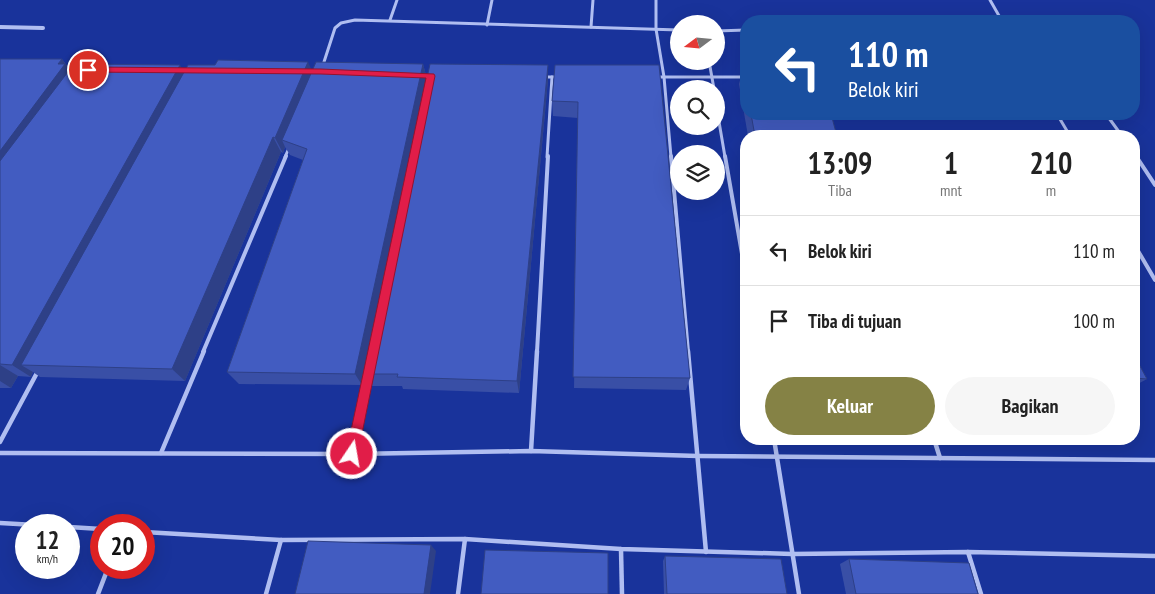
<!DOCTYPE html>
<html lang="id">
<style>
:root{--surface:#fff;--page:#f6f6f6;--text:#222;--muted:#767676;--line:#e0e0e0;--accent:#858245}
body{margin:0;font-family:"PT Sans Narrow",sans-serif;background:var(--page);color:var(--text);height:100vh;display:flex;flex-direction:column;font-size:19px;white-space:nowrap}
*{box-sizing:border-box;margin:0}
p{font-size:16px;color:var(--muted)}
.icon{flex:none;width:28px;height:28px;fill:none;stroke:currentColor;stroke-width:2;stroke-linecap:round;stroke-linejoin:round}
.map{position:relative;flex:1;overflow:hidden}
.sheet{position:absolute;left:740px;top:130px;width:400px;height:315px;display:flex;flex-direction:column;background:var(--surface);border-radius:20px;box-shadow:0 5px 20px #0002}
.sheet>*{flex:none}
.hud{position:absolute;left:740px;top:15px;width:400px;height:105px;border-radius:20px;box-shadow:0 5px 20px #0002;background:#1a4fa0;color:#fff;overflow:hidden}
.needle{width:32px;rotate:254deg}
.controls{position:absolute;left:670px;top:15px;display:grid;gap:10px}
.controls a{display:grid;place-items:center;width:55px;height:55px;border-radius:50%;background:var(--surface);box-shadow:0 5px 20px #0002;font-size:25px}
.speed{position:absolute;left:15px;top:514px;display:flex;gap:10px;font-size:25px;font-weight:700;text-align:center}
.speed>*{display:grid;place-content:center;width:65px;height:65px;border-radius:50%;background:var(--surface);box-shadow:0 5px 20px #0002;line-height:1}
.speed small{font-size:12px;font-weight:400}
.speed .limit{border:8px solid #d22;background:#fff;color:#111}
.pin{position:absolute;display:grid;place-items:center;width:42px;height:42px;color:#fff;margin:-21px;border:2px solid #fff;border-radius:50%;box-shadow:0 1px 5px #0007}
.me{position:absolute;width:55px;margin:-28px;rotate:12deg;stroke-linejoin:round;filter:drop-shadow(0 0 4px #0008)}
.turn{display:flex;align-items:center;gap:18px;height:105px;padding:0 25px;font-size:22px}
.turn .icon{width:65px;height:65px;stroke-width:2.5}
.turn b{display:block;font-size:35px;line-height:42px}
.eta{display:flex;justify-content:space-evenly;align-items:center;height:85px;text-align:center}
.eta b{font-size:30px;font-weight:700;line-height:35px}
.action{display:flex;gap:10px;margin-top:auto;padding:10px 25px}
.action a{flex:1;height:58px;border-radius:30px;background:var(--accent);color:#fff;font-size:20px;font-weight:700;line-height:58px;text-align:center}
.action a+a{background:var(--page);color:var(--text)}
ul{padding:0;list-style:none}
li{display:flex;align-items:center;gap:15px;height:70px;padding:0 25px;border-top:1px solid var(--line)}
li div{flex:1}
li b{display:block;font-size:19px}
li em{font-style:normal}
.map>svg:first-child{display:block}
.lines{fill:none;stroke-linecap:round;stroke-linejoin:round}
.lane-far2{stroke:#b0bef1;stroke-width:3}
.lane-far1{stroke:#b0bef1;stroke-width:4}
.lane{stroke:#b0bef1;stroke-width:4.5}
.street{stroke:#b0bef1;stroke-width:4}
.wall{fill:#394fa6}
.shaded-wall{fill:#2e4087}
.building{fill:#425cc1;stroke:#2e4087}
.route{fill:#e11d48;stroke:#92132f}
</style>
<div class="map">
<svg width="1155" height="594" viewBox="0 0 1155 594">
<rect width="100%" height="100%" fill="#19339b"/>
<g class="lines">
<!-- lane-far2 -->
<g class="lane-far2">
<path d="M656 0V29L664 77 671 157"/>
<path d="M990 0 1002 21"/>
<path d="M390 20 397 0"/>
<path d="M487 25 492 0"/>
<path d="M591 27 593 0"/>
<path d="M716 31 746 30"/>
<path d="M709 61 714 89"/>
<path d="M323 65 335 28 341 23 355 20 679 30"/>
<path d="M544 77H559"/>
<path d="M656 77H746"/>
<path d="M716 104 725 157"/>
<path d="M1057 114 1070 136"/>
<path d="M1106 114 1122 136"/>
<path d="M1134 153 1137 157"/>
<path d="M285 157 289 148"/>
<path d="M547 157 552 77"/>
</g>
<!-- lane-far1 -->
<g class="lane-far1">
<path d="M671 156 688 352"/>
<path d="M725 156 746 277"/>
<path d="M1136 156 1155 185"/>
<path d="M1134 244 1155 280"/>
<path d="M203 352 286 156"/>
<path d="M537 352 548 156"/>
</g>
<!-- lane -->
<g class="lane">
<path d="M688 351 706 552"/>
<path d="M774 439 799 594"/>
<path d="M934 439 940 458"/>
<path d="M0 442 38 371"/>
<path d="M531 451 537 351"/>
<path d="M0 453 352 454 531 451 698 456 1155 460"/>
<path d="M161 453 204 351"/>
<path d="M352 454 368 377"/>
<path d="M0 523 35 525"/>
<path d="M69 527 101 529"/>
<path d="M144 532 281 540 465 539 621 549 792 554 968 552 1155 556"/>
<path d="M621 549 622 594"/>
<path d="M968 552 981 594"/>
<path d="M98 594 108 568"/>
<path d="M266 594 281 540"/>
<path d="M458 594 465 539"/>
</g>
<!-- street -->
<path class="street" d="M0 27 43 28"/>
</g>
<!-- wall -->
<g class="wall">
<path d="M0 59H62L70 70 184 72 312 71 423 64 427 79 548 80 519 393 403 389 402 386H371L365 375 362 385 239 384 227 372 303 160 290 155 285 147 283 153 281 152 185 381 40 377 33 372 31 377 18 376 11 388H0Z"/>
<path d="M659 65 690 378 686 390 574 388 578 118 553 116 552 101Z"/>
<path d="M743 69H746V114H831L837 136H748L739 84Z"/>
<path d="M1134 355 1147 379 1134 386Z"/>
<path d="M665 556 787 594H664L663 561Z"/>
<path d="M849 559 978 594H846L840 564Z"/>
</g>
<!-- shaded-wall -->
<g class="shaded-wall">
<path d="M62 59 77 80 0 187V151Z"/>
<path d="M308 62 315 77 282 140 285 147 283 153 275 138Z"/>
<path d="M423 64 427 79 364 374 365 375 362 385 355 374Z"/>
<path d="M180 65 189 80 21 365 33 372 31 377 12 365Z"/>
<path d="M548 65V80L519 393 517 381Z"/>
<path d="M273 137 281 152 185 381 172 369Z"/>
<path d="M0 365 18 376 11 388 0 381Z"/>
<path d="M431 545 436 551 430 594H424Z"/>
</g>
<!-- building -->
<g class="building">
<path d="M0 59H62L58 64H65L0 151Z"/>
<path d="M218 60 308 62 275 138 273 137 172 369 21 365 188 65H215Z"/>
<path d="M316 62 423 64 355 374 227 372 307 149 282 140Z"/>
<path d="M74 64 180 65 12 365 0 364V161Z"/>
<path d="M430 64 548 65 517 381 397 377 398 374H364Z"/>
<path d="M555 65H659L690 378 573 377 578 102 552 101Z"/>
<path d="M743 69H746V87Z"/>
<path d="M751 114H831L837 136H755Z"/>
<path d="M1134 355 1147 379 1134 378Z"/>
<path d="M308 541 431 545 424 594H295Z"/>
<path d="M485 550 608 553V594H481Z"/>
<path d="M665 556 781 559 787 594H667Z"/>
<path d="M849 559 969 563 978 594H856Z"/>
</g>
<!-- route -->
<path class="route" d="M88 67 321 69 434 74 435 76 357 458 352 460 348 458 346 454 426 78 321 74 85 72V68Z"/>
</svg>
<div class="controls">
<a><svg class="needle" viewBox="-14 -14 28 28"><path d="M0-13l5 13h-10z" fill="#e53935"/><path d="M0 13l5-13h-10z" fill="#767676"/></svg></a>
<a><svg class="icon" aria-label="search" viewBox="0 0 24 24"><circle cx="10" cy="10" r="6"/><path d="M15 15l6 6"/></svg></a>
<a><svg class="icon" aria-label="layers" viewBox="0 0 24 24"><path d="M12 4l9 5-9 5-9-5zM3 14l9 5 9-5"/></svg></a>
</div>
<div class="speed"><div>12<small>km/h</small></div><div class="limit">20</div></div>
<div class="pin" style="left:88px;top:70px;background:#d93025"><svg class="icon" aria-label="arrive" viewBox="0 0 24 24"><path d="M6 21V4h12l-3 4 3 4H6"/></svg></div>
<svg class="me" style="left:352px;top:454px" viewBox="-20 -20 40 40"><circle r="17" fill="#e11d48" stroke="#fff" stroke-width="3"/><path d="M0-11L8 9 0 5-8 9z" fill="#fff"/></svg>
<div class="hud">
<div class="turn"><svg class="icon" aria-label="left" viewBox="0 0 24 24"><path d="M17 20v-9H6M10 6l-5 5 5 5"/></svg><div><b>110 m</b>Belok kiri</div></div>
</div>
<section class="sheet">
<div class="eta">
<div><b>13:09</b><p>Tiba</p></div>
<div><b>1</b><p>mnt</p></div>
<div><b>210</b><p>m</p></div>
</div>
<ul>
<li><svg class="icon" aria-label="left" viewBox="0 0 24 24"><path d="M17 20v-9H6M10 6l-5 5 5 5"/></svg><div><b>Belok kiri</b></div><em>110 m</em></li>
<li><svg class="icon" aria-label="arrive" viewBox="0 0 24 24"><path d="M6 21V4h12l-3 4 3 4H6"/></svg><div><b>Tiba di tujuan</b></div><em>100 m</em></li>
</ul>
<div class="action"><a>Keluar</a><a>Bagikan</a></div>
</section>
</div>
